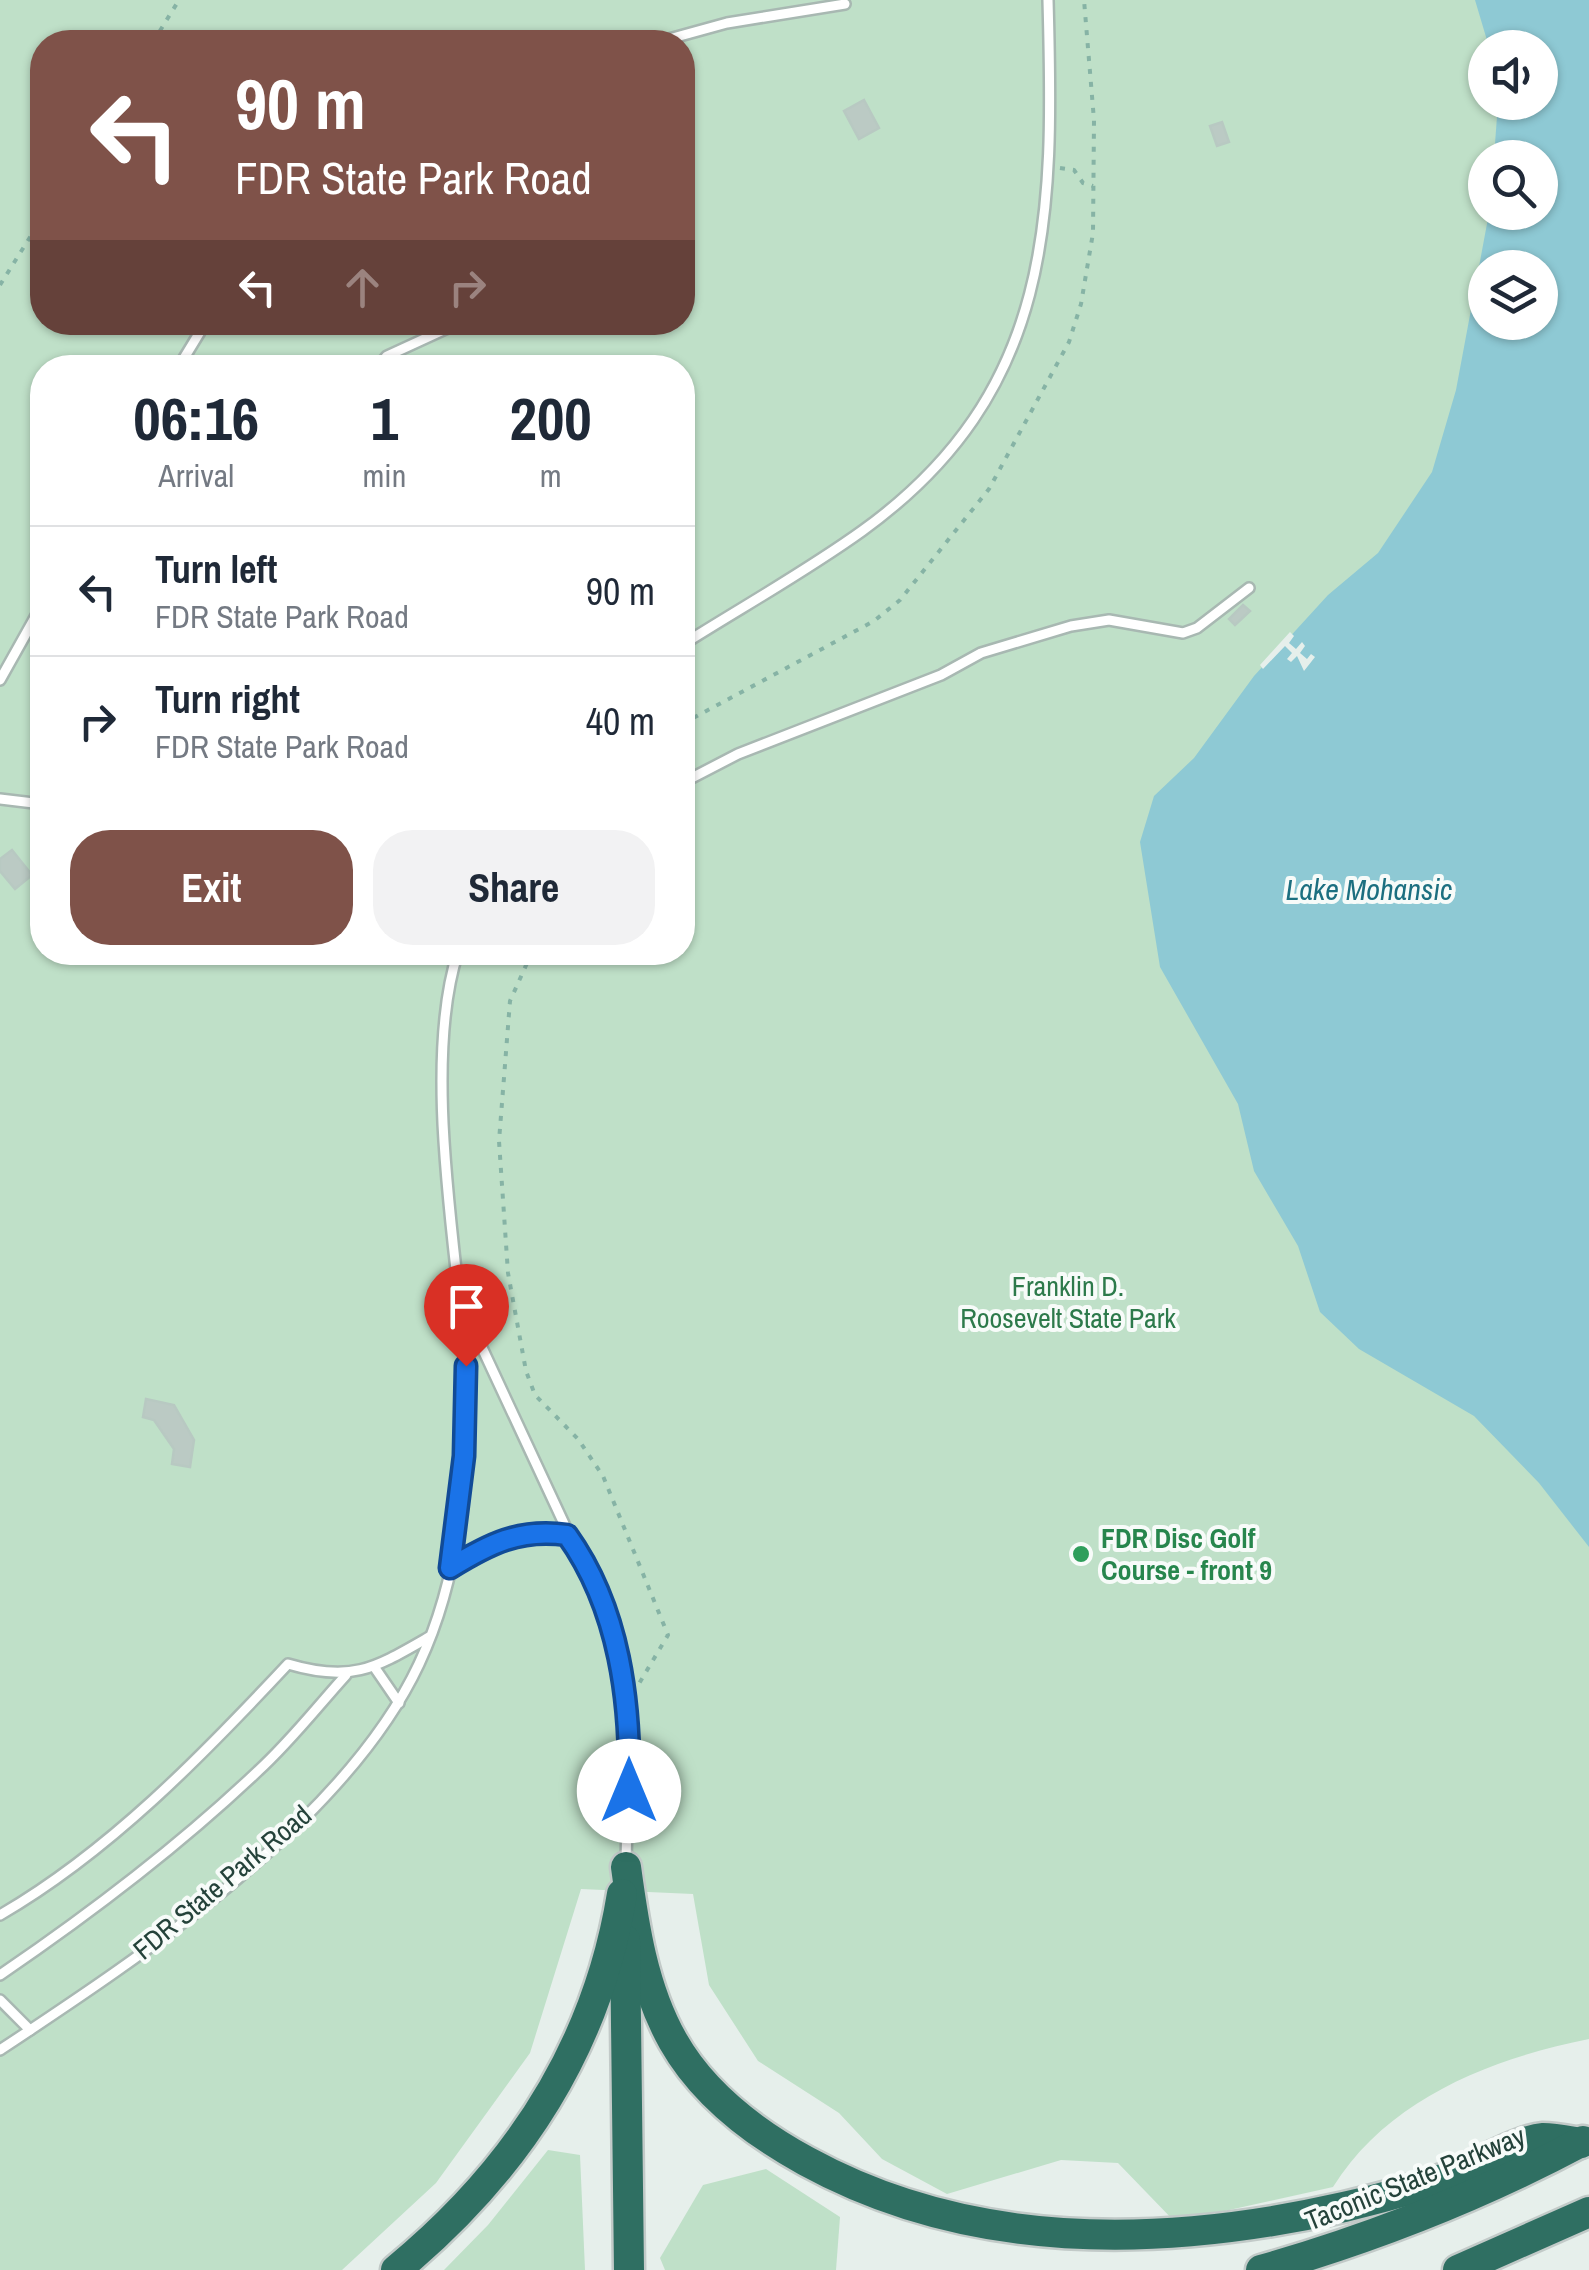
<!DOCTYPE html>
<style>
:root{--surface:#fff;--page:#f2f2f3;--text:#1f2937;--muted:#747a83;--line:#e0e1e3;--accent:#7f5249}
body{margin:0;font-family:"Archivo Narrow",sans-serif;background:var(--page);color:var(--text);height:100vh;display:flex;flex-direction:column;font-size:38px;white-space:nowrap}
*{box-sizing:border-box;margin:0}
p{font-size:32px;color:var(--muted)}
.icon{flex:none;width:55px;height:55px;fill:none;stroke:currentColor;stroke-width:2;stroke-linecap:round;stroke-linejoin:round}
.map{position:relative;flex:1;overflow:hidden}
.side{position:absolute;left:30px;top:355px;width:665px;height:610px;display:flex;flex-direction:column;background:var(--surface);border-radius:40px;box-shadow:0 2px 8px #0004}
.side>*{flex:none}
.guide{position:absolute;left:30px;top:30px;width:665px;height:305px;border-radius:40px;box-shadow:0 2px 8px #0004;background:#7f5249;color:#fff;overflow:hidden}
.buttons{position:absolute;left:1468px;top:30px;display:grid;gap:20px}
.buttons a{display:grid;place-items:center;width:90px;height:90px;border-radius:50%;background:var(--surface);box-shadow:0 2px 8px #0004;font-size:50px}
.pin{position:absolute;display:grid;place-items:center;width:85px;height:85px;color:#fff;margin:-102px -42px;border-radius:50% 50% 50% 0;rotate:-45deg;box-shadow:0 0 10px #0007}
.pin .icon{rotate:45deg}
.me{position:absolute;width:110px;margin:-55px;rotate:0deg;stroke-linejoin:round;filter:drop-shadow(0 0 8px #0008)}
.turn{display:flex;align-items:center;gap:35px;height:210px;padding:0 40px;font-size:45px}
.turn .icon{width:130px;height:130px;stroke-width:2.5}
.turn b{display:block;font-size:70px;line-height:85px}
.lanes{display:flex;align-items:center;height:95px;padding:0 40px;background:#0003;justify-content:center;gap:50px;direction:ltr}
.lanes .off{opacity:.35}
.eta{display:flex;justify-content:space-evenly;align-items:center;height:170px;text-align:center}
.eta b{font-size:60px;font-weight:700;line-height:70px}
.action{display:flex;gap:20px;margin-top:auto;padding:20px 40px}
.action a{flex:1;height:115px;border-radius:40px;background:var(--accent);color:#fff;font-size:40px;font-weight:700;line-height:115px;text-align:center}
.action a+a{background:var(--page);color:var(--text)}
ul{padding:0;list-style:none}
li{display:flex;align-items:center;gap:30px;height:130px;padding:0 40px;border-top:2px solid var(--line)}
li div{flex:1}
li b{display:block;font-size:38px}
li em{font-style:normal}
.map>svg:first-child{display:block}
.green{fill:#bfe0c8;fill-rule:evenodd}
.water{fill:#8ec9d4;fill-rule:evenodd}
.pier{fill:#e6efeb}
.building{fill:#bbcac4;stroke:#b8c9c2;stroke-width:2.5}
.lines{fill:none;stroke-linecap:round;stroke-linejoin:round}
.lane-casing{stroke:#a8b8b2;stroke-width:14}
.highway-casing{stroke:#c2cac8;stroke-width:35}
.path{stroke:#86b3a5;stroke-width:4;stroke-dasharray:5 8;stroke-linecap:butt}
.lane{stroke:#fff;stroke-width:9}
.highway{stroke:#2f6f62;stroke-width:30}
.route-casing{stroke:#114b97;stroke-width:25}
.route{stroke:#1a73e8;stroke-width:18}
.leisure-dot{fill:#2e9e5b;stroke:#f7fbf9;stroke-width:4}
.labels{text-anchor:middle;stroke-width:8;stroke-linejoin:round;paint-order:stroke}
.park-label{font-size:28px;fill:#2d7a4b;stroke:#f7fbf9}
.leisure-label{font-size:28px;font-weight:bold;fill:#27864d;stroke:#f7fbf9;text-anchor:start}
.street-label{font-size:28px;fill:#24423a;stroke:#f7fbf9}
.water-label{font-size:30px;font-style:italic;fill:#1c6f80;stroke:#f7fbf9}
</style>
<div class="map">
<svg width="1589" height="2270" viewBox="0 0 1589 2270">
<rect width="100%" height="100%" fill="#e6efeb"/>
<!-- green -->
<g class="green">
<path d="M0 0H1589V2039C1490 2059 1388 2099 1333 2187L1175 2222 1118 2163 1061 2160 947 2194 882 2159 839 2113 758 2061 709 1985 693 1894 581 1889 530 2053 436 2183 342 2270H0ZM42 42H682V322H42ZM1485 48H1540V102H1485ZM1485 158H1540V212H1485ZM1485 268H1540V322H1485ZM42 368H682V952H42Z"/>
<path d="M548 2150 580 2155 585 2270H444L488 2225Z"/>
<path d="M766 2169 840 2217 836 2270H665L660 2258 703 2185Z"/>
</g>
<!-- water -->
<path class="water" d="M1475 0H1589V1547L1539 1483 1474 1416 1359 1349 1320 1312 1298 1246 1254 1171 1238 1104 1160 967 1140 842 1154 796 1194 758 1254 676 1328 595 1378 553 1432 472 1456 390 1489 213 1540 212V158L1494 157 1498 103 1540 102V48L1489 47ZM1485 268H1540V322H1485Z"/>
<!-- pier -->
<path class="pier" d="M1290 632 1294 636 1289 643 1296 649 1302 642 1305 646 1300 653 1307 659 1311 654 1315 657 1304 671 1297 656 1291 662 1287 659 1292 653 1285 646 1263 669 1260 665Z"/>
<!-- building -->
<g class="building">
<path d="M864 100 879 128 859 139 844 111Z"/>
<path d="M1222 122 1229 142 1217 146 1210 126Z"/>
<path d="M1243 605 1250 611 1235 625 1229 619Z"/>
<path d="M12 850 32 875 15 889 0 871V859Z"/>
<path d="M146 1399 174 1405 194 1440 190 1467 172 1464 174 1449 154 1420 143 1417Z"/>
</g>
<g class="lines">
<defs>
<g id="lane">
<path d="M658 42 727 23 845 4"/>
<path d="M178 368 206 322"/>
<path d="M377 368 387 356 461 322"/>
<path d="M682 645C742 607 805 572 862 531 1055 392 1054 215 1048 0"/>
<path d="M0 680 42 605"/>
<path d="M682 783 738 754 941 675 981 653 1071 626 1109 620 1183 633 1197 628 1249 588"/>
<path d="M0 799 42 804"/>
<path d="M464 1309 607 1616 624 1687 629 1727 626 1864"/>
<path d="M450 1568C489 1544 520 1528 567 1535"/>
<path d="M375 1668 399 1703"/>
<path d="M0 1915C109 1852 203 1755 288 1664 352 1683 375 1668 429 1637"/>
<path d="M0 1975C91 1913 178 1847 258 1771 290 1742 317 1707 346 1675"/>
<path d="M0 2000 30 2030"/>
<path d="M0 2050C142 1956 345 1822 419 1664 468 1560 473 1427 461 1314 450 1212 426 1050 458 952"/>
</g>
<g id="highway">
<path d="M626 1867C634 1926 643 1988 673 2041 703 2094 753 2132 806 2161 972 2252 1163 2248 1344 2207 1378 2199 1412 2190 1445 2178 1472 2168 1517 2140 1543 2138 1555 2138 1569 2141 1581 2143"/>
<path d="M625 1940 629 2270"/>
<path d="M396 2270C515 2172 597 2049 622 1894"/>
<path d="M1261 2270C1373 2238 1480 2196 1583 2141"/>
<path d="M1458 2270 1589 2212"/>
</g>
</defs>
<!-- lane casing -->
<use href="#lane" class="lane-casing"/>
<!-- highway casing -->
<use href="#highway" class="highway-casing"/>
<!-- path -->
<g class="path">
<path d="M153 42 179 0"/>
<path d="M1060 168 1074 170 1083 183 1093 186"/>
<path d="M0 285 42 218"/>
<path d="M682 724 874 621 900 600 989 489 1069 342 1081 304 1093 233 1094 120 1084 0"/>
<path d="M532 952 510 1001 499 1141 508 1273 526 1371 535 1395 578 1439 603 1476 668 1635 637 1687"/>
</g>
<!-- lane -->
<use href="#lane" class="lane"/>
<!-- highway -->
<use href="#highway" class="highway"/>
</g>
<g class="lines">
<defs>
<path id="route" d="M466 1366 464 1456 450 1568C489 1544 520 1528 567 1535 620 1609 631 1703 629 1791"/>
</defs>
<!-- route casing -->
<use href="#route" class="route-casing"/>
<!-- route -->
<use href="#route" class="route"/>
</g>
<!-- markers -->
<circle class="leisure-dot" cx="1081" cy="1554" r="10"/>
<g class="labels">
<!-- park labels -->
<g class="park-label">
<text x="1068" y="1296">Franklin D.<tspan x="1068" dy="32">Roosevelt State Park</tspan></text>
</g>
<!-- leisure labels -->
<g class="leisure-label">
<text x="1101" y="1548">FDR Disc Golf<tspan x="1101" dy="32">Course - front 9</tspan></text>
</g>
<!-- street labels -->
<g class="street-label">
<text transform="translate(222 1882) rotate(-40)" y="10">FDR State Park Road</text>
<text transform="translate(1415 2178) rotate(-22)" y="10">Taconic State Parkway</text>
</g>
<!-- water labels -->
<g class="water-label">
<text x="1369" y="900">Lake Mohansic</text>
</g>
</g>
</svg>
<div class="buttons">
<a><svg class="icon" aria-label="sound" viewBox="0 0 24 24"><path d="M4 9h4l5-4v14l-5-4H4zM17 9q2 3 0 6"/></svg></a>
<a><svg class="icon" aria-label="search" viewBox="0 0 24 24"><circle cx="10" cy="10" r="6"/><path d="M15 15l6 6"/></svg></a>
<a><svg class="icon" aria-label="layers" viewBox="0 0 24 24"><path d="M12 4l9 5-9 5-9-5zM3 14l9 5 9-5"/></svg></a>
</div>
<div class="pin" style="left:466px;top:1366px;background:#d93025"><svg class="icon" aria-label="arrive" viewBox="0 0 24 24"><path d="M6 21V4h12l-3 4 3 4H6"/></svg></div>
<svg class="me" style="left:629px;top:1791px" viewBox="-20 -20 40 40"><circle r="19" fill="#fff"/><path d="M0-13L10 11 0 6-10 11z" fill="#1a73e8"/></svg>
<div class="guide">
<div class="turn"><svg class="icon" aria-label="left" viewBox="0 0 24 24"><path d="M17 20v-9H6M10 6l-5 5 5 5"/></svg><div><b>90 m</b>FDR State Park Road</div></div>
<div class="lanes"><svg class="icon" aria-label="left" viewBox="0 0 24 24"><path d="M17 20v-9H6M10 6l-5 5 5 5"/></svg><svg class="icon off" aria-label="ahead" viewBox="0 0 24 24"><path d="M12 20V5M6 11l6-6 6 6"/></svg><svg class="icon off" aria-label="right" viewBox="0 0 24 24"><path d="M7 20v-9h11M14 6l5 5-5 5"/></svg></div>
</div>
<section class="side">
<div class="eta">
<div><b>06:16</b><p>Arrival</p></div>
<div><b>1</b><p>min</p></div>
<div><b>200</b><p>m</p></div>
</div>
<ul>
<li><svg class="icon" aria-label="left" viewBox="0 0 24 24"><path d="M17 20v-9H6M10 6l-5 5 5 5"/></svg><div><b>Turn left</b><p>FDR State Park Road</p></div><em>90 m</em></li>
<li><svg class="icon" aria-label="right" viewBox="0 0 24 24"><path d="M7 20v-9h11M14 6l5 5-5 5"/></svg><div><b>Turn right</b><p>FDR State Park Road</p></div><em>40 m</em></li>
</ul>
<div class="action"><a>Exit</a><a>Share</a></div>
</section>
</div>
